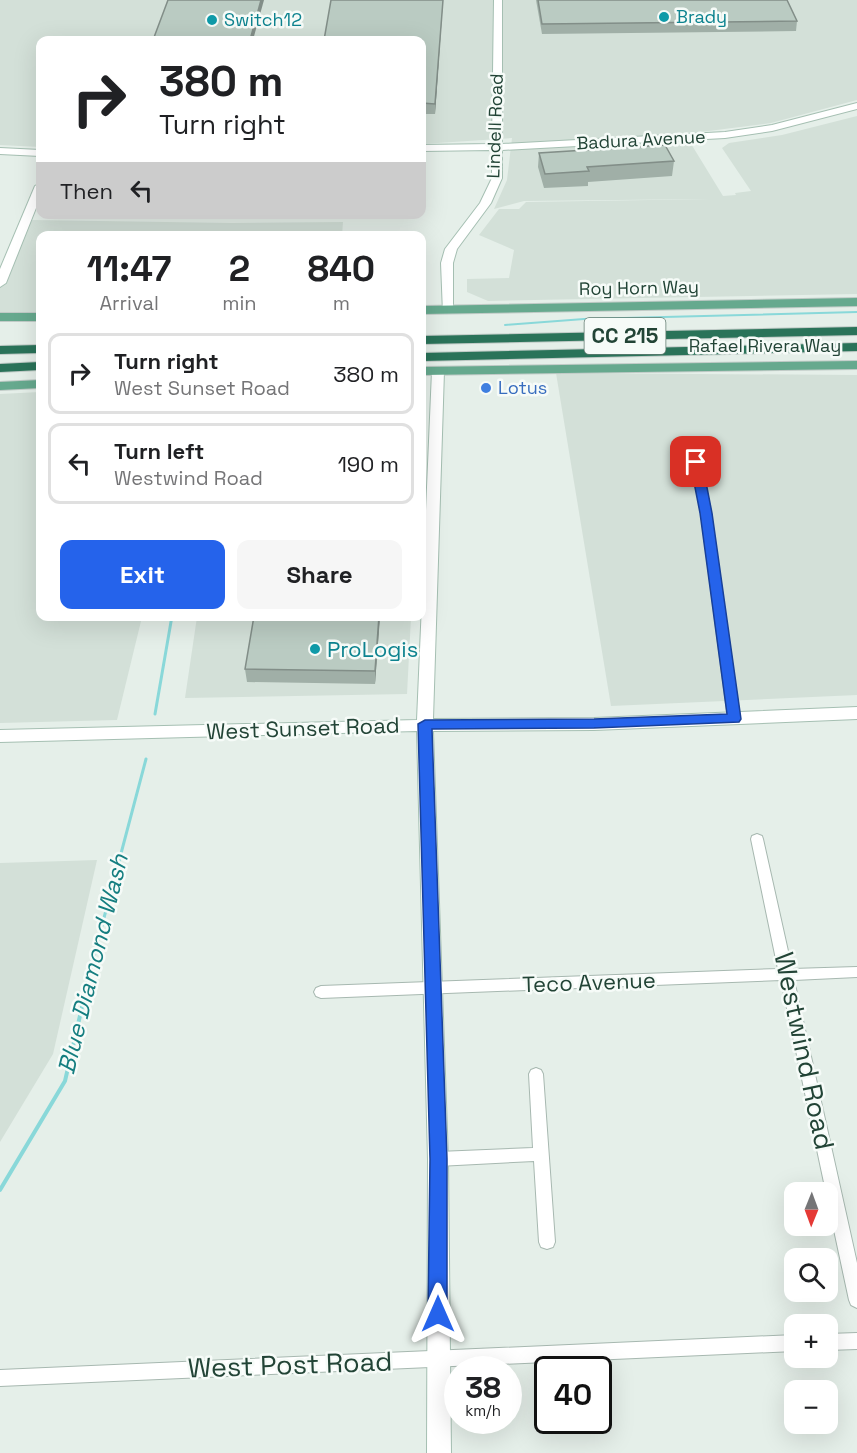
<!DOCTYPE html>
<meta charset="utf-8">
<style>
:root{--surface:#fff;--page:#f6f6f6;--text:#202124;--muted:#757577;--line:#e0e0e0;--accent:#2563eb}
body{margin:0;font-family:"Space Grotesk",sans-serif;background:var(--page);color:var(--text);height:100vh;display:flex;flex-direction:column;font-size:22px;white-space:nowrap}
*{box-sizing:border-box;margin:0}
p{font-size:20px;color:var(--muted)}
.icon{flex:none;width:33px;height:33px;fill:none;stroke:currentColor;stroke-width:2;stroke-linecap:round;stroke-linejoin:round}
.map{position:relative;flex:1;overflow:hidden}
.side{position:absolute;left:36px;top:231px;width:390px;height:390px;display:flex;flex-direction:column;background:var(--surface);border-radius:12px;box-shadow:0 6px 24px #0002}
.side>*{flex:none}
.hud{position:absolute;left:36px;top:36px;width:390px;height:183px;border-radius:12px;box-shadow:0 6px 24px #0002;background:#fff;color:var(--text);overflow:hidden}
.needle{width:39px;rotate:181deg}
.tools{position:absolute;left:784px;top:1182px;display:grid;gap:12px}
.tools a{display:grid;place-items:center;width:54px;height:54px;border-radius:12px;background:var(--surface);box-shadow:0 6px 24px #0002;font-size:30px}
.speed{position:absolute;left:444px;top:1356px;display:flex;gap:12px;font-size:30px;font-weight:700;text-align:center}
.speed>*{display:grid;place-content:center;width:78px;height:78px;border-radius:50%;background:var(--surface);box-shadow:0 6px 24px #0002;line-height:1}
.speed small{font-size:15px;font-weight:400}
.speed .limit{border:3px solid #111;border-radius:9px;background:#fff;color:#111}
.pin{position:absolute;display:grid;place-items:center;width:51px;height:51px;color:#fff;margin:-26px;border-radius:12px;box-shadow:0 3px 9px #0006}
.me{position:absolute;width:66px;margin:-33px;rotate:0deg;stroke-linejoin:round;filter:drop-shadow(0 0 4px #0008)}
.turn{display:flex;align-items:center;gap:21px;height:126px;padding:0 24px;font-size:27px}
.turn .icon{width:78px;height:78px;stroke-width:2.5}
.turn b{display:block;font-size:42px;line-height:51px}
.then{display:flex;align-items:center;height:57px;padding:0 24px;background:#0003;gap:12px;font-size:22px}
.eta{display:flex;justify-content:space-evenly;align-items:center;height:102px;text-align:center}
.eta b{font-size:36px;font-weight:700;line-height:42px}
.cta{display:flex;gap:12px;margin-top:auto;padding:12px 24px}
.cta a{flex:1;height:69px;border-radius:12px;background:var(--accent);color:#fff;font-size:24px;font-weight:700;line-height:69px;text-align:center}
.cta a+a{background:var(--page);color:var(--text)}
ul{padding:0;list-style:none}
li{display:flex;align-items:center;gap:18px;height:81px;margin:0 12px 9px;padding:0 12px;border:3px solid var(--line);border-radius:12px}
li div{flex:1}
li b{display:block;font-size:22px}
li em{font-style:normal}
.map>svg:first-child{display:block}
.built{fill:#d3e0d8}
.lines{fill:none;stroke-linecap:round;stroke-linejoin:round}
.stream-far2{stroke:#89d8d9;stroke-width:2}
.stream-far1{stroke:#89d8d9;stroke-width:3}
.stream{stroke:#89d8d9;stroke-width:4}
.street-casing{stroke:#a7b8b0;stroke-width:2}
.secondary-casing{stroke:#a5bfb2;stroke-width:2}
.primary-casing{stroke:#c1cbc7;stroke-width:2}
.highway-casing{stroke:#c1cbc7;stroke-width:2}
.street{fill:#fff;fill-rule:evenodd}
.secondary{fill:#fff;fill-rule:evenodd}
.primary{fill:#66a98e;fill-rule:evenodd}
.highway{fill:#2a7359;fill-rule:evenodd}
.wall{fill:#a0afa7}
.shaded-wall{fill:#828e88}
.building{fill:#bacbc2;stroke:#828e88;stroke-width:1.5}
.route{fill:#2563eb;stroke:#184099;stroke-width:1.5}
.culture-dot{fill:#0f9aa8;stroke:#f6fbf8;stroke-width:2}
.shop-dot{fill:#3f7fe0;stroke:#f6fbf8;stroke-width:2}
.labels{text-anchor:middle;stroke-width:5;stroke-linejoin:round;paint-order:stroke}
.far-culture-label{font-size:18px;fill:#0d838f;stroke:#f6fbf8;text-anchor:start}
.far-street-label{font-size:18px;fill:#224436;stroke:#f6fbf8}
.far-shop-label{font-size:18px;fill:#366cbe;stroke:#f6fbf8;text-anchor:start}
.shield{fill:#f6fbf8;stroke:#627b70;stroke-width:1.5}
.shield-label{font-size:21px;font-weight:bold;fill:#224436}
.culture-label{font-size:22px;fill:#0d838f;stroke:#f6fbf8;text-anchor:start}
.street-label{font-size:22px;fill:#224436;stroke:#f6fbf8}
.water-label{font-size:24px;font-style:italic;fill:#157e80;stroke:#f6fbf8}
.near-street-label{font-size:27px;fill:#224436;stroke:#f6fbf8}
</style>
<div class="map">
<svg width="857" height="1453" viewBox="0 0 857 1453">
<rect width="100%" height="100%" fill="#e5efe9"/>
<!-- built -->
<g class="built">
<path d="M0 0H857V100L771 123 685 134 723 196 736 195 735 193 751 191 722 148 729 143 782 135 857 116V294L488 301 467 292V279L509 278 514 250 479 235 499 209H519L526 202 710 199 524 201 494 209 507 180 512 138 422 144V40H40V147L0 145Z"/>
<path d="M32 220 232 223 343 222 342 236H40V317H0V288Z"/>
<path d="M556 373 857 375V695L611 706Z"/>
<path d="M40 392V616L142 617 117 720 0 723V394Z"/>
<path d="M197 617H411L407 694 185 698Z"/>
<path d="M97 860 53 1054 0 1142V863Z"/>
</g>
<g class="lines">
<!-- stream-far2 -->
<path class="stream-far2" d="M505 325 584 319 857 312"/>
<!-- stream-far1 -->
<g class="stream-far1">
<path d="M155 714 172 616"/>
<path d="M96 948 146 759"/>
</g>
<!-- stream -->
<path class="stream" d="M0 1190 65 1081 96 946"/>
<defs>
<g id="street">
<path d="M692 439 697 442 711 513 740 719 734 723 728 719 701 513 687 442Z"/>
<path d="M757 834 762 836 763 839 792 969 857 967V977L794 980 857 1263V1308L851 1305 849 1300 828 1202V1192H826L781 980 321 998 316 996 314 992 316 988 321 986 778 969 751 839 752 836Z"/>
<path d="M536 1068 541 1070 543 1074 555 1242 553 1247 547 1249 541 1247 539 1242 534 1161 438 1166 433 1164 430 1159 433 1154 438 1152 533 1148 529 1074 531 1070Z"/>
<path d="M857 1333V1349L828 1350V1334Z"/>
<path d="M795 1335V1351L0 1386V1370Z"/>
</g>
<g id="secondary">
<path d="M494 0H502V144L725 132 772 125 857 103V109L772 131 725 138 502 150V178L491 203 457 249 453 263V310L451 313H443L441 263 445 249 480 203 492 178V150L422 151V145L492 144Z"/>
<path d="M0 148 40 150V156L0 154Z"/>
<path d="M40 183V198L6 283 0 287V269L35 186Z"/>
<path d="M438 367 444 371 433 719 594 718 857 707V719L594 730 433 731 448 1159 451 1453H427L428 1159 417 731 0 742V730L417 720 432 371Z"/>
</g>
<g id="primary">
<path d="M857 298V306L422 314V306Z"/>
<rect x="0" y="313" width="40" height="8"/>
<path d="M857 361V369L422 375V367Z"/>
<path d="M40 380V388L0 390V382Z"/>
</g>
<g id="highway">
<path d="M857 327V335L422 344V336Z"/>
<path d="M857 343V351L422 361V353Z"/>
<path d="M40 345V353L0 354V346Z"/>
<path d="M40 362V370L0 372V364Z"/>
</g>
</defs>
<!-- street casing -->
<use href="#street" class="street-casing"/>
<!-- secondary casing -->
<use href="#secondary" class="secondary-casing"/>
<!-- primary casing -->
<use href="#primary" class="primary-casing"/>
<!-- highway casing -->
<use href="#highway" class="highway-casing"/>
<!-- street -->
<use href="#street" class="street"/>
<!-- secondary -->
<use href="#secondary" class="secondary"/>
<!-- primary -->
<use href="#primary" class="primary"/>
<!-- highway -->
<use href="#highway" class="highway"/>
</g>
<!-- wall -->
<g class="wall">
<path d="M443 0 435 114H422V40Z"/>
<path d="M536 0H787L797 21 796 31 542 34Z"/>
<path d="M539 153 674 161 672 176 588 182V186L544 188 538 167Z"/>
<path d="M380 616 375 684 247 682 245 669Z"/>
</g>
<!-- shaded-wall -->
<g class="shaded-wall">
<path d="M261 0H264L253 40H250Z"/>
<path d="M443 0 435 114V104Z"/>
<path d="M379 616H380L375 684V671Z"/>
</g>
<!-- building -->
<g class="building">
<path d="M168 0H261L250 40H153Z"/>
<path d="M331 0H443L435 104 422 103V40H324Z"/>
<path d="M538 0H787L797 21 542 24Z"/>
<path d="M665 145 674 161 587 167 589 171 545 174 539 153Z"/>
<path d="M254 616H379L375 671 245 669Z"/>
</g>
<!-- route -->
<path class="route" d="M696 459 702 462 712 513 741 719 739 722 594 728 432 729 447 1159V1314L444 1320 438 1323 431 1320 428 1314 430 1159 418 724 425 720 594 719 727 714 700 513 690 462Z"/>
<!-- markers -->
<g class="culture-dot">
<circle cx="664" cy="17" r="6"/>
<circle cx="212" cy="20" r="6"/>
<circle cx="315" cy="649" r="6"/>
</g>
<circle class="shop-dot" cx="486" cy="388" r="6"/>
<g class="labels">
<!-- far-culture labels -->
<g class="far-culture-label">
<text x="676" y="23">Brady</text>
<text x="224" y="26">Switch12</text>
</g>
<!-- far-street labels -->
<g class="far-street-label">
<text transform="translate(495 126) rotate(-88)" y="6">Lindell Road</text>
<text transform="translate(641 140) rotate(-3)" y="6">Badura Avenue</text>
<text transform="translate(639 288) rotate(-1)" y="6">Roy Horn Way</text>
<text x="765" y="352">Rafael Rivera Way</text>
</g>
<!-- far-shop labels -->
<g class="far-shop-label">
<text x="498" y="394">Lotus</text>
</g>
<!-- shield labels -->
<rect class="shield" x="584.5" y="318" width="81" height="36" rx="4.5"/>
<g class="shield-label">
<text x="625" y="343">CC 215</text>
</g>
<!-- culture labels -->
<g class="culture-label">
<text x="327" y="657">ProLogis</text>
</g>
<!-- street labels -->
<g class="street-label">
<text transform="translate(303 728) rotate(-2)" y="8">West Sunset Road</text>
<text transform="translate(589 982) rotate(-2)" y="8">Teco Avenue</text>
</g>
<!-- water labels -->
<g class="water-label">
<text transform="translate(93 964) rotate(-76)" y="8">Blue Diamond Wash</text>
</g>
<!-- near-street labels -->
<g class="near-street-label">
<text transform="translate(804 1051) rotate(78)" y="9">Westwind Road</text>
<text transform="translate(290 1365) rotate(-2)" y="9">West Post Road</text>
</g>
</g>
</svg>
<div class="tools">
<a><svg class="needle" viewBox="-14 -14 28 28"><path d="M0-13l5 13h-10z" fill="#e53935"/><path d="M0 13l5-13h-10z" fill="#757577"/></svg></a>
<a><svg class="icon" aria-label="search" viewBox="0 0 24 24"><circle cx="10" cy="10" r="6"/><path d="M15 15l6 6"/></svg></a>
<a>+</a>
<a>−</a>
</div>
<div class="speed"><div>38<small>km/h</small></div><div class="limit">40</div></div>
<div class="pin" style="left:696px;top:462px;background:#d93025"><svg class="icon" aria-label="arrive" viewBox="0 0 24 24"><path d="M6 21V4h12l-3 4 3 4H6"/></svg></div>
<svg class="me" style="left:438px;top:1314px" viewBox="-20 -20 40 40"><path d="M0-17L14 15 0 8-14 15z" fill="#2563eb" stroke="#fff" stroke-width="4"/></svg>
<div class="hud">
<div class="turn"><svg class="icon" aria-label="right" viewBox="0 0 24 24"><path d="M7 20v-9h11M14 6l5 5-5 5"/></svg><div><b>380 m</b>Turn right</div></div>
<div class="then">Then<svg class="icon" aria-label="left" viewBox="0 0 24 24"><path d="M17 20v-9H6M10 6l-5 5 5 5"/></svg></div>
</div>
<section class="side">
<div class="eta">
<div><b>11:47</b><p>Arrival</p></div>
<div><b>2</b><p>min</p></div>
<div><b>840</b><p>m</p></div>
</div>
<ul>
<li><svg class="icon" aria-label="right" viewBox="0 0 24 24"><path d="M7 20v-9h11M14 6l5 5-5 5"/></svg><div><b>Turn right</b><p>West Sunset Road</p></div><em>380 m</em></li>
<li><svg class="icon" aria-label="left" viewBox="0 0 24 24"><path d="M17 20v-9H6M10 6l-5 5 5 5"/></svg><div><b>Turn left</b><p>Westwind Road</p></div><em>190 m</em></li>
</ul>
<div class="cta"><a>Exit</a><a>Share</a></div>
</section>
</div>
